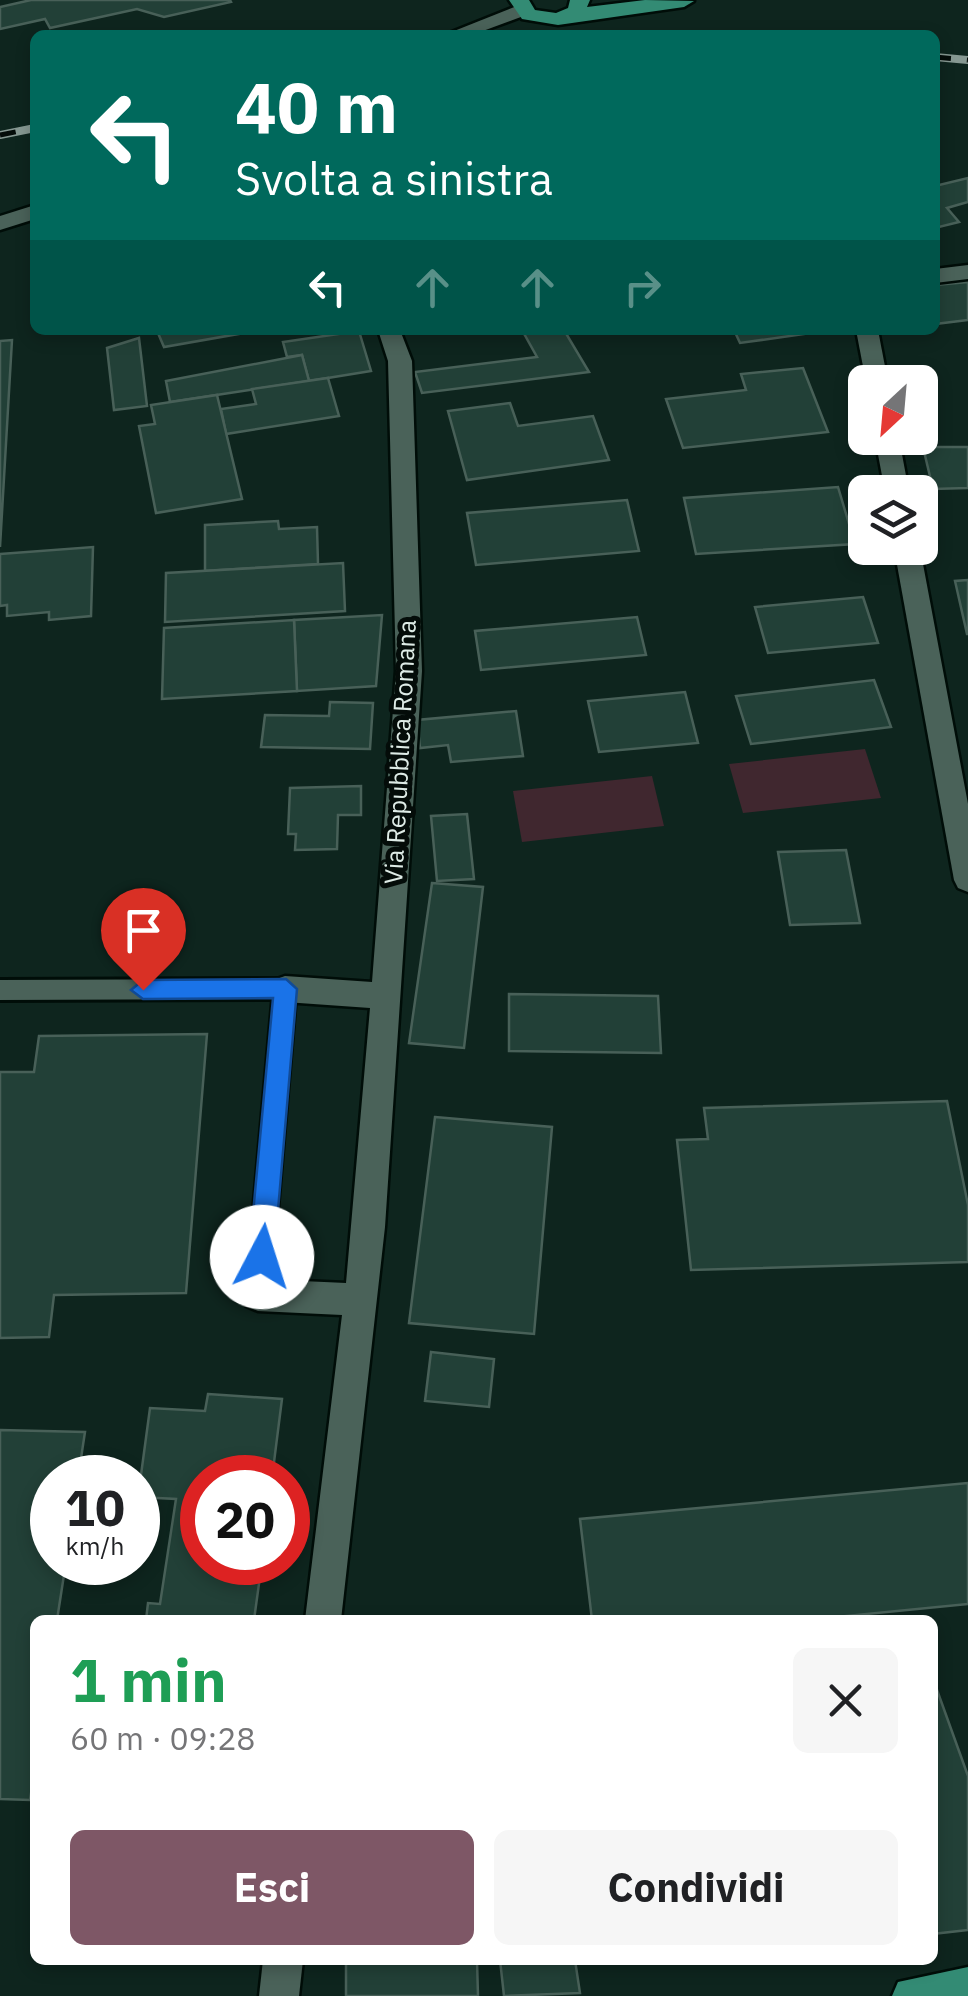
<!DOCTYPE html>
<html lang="it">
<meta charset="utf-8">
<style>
:root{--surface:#fff;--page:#f6f6f6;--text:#202124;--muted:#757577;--accent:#7e5766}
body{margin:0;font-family:"IBM Plex Sans",sans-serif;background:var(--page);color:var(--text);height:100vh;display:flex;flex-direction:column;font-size:38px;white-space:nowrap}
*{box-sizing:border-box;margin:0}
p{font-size:32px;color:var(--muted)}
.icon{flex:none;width:55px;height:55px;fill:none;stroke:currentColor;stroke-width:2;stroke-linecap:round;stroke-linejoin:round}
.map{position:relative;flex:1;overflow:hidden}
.sheet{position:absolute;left:30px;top:1615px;width:908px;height:350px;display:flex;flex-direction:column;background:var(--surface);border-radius:15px;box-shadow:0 5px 15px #0003}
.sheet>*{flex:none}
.banner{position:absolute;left:30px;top:30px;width:910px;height:305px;border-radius:15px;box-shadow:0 5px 15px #0003;background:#00695c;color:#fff;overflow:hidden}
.needle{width:65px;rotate:206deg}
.controls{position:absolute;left:848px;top:365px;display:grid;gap:20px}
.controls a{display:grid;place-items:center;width:90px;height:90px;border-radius:15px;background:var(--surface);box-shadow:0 5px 15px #0003;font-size:50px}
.speed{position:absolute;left:30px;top:1455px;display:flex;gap:20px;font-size:50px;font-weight:700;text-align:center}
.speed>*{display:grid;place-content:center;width:130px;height:130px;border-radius:50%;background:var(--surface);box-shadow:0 5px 15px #0003;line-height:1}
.speed small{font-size:25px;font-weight:400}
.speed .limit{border:15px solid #d22;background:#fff;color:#111}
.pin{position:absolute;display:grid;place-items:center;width:85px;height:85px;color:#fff;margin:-102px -42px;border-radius:50% 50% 50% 0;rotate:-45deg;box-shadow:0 0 10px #0007}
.pin .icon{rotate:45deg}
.me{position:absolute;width:110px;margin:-55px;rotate:5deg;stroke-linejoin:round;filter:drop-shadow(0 0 8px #0008)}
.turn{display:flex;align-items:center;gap:35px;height:210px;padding:0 40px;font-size:45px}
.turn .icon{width:130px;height:130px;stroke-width:2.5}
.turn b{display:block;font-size:70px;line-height:85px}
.lanes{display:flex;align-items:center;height:95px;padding:0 40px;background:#0003;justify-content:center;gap:50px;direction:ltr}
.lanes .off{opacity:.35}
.round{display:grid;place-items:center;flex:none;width:105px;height:105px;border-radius:15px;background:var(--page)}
.headline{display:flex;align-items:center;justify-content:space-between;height:170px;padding:0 40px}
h1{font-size:60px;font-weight:700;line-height:75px;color:#1e9e55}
.cta{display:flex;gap:20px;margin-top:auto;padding:20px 40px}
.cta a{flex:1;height:115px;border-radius:15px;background:var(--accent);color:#fff;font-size:40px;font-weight:700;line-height:115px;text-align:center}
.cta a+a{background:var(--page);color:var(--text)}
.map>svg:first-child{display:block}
.green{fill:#40272f}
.building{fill:#224037;stroke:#486058;stroke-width:2.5}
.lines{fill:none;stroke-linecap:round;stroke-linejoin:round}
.service-casing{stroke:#000d08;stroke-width:6}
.minor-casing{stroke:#000d08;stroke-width:5}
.primary-casing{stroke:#000d08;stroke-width:5}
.service{fill:#4a6259;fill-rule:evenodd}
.minor{fill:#4a6259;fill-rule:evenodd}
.primary{fill:#338b74;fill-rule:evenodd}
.rail-casing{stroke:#869892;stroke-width:8}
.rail{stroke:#040c09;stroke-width:5;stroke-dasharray:16;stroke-linecap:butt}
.route{fill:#1a73e8;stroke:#114b97;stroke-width:2.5}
.labels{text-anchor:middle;stroke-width:10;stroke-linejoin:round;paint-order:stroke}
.street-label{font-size:25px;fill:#deebe6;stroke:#040c09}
</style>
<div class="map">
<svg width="968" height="1996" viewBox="0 0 968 1996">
<rect width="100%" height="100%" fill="#0e251e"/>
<!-- green -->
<g class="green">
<path d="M865 749 881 798 743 813 729 764Z"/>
<path d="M652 776 664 826 522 842 513 791Z"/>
</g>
<!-- building -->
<g class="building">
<path d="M31 0H230L231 2 164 17 137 9 50 28 45 19 0 29V7Z"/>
<path d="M968 178V202L947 208 959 222 935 228V186Z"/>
<path d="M968 282V320L935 324V285Z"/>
<path d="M170 330H261L164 347 158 333Z"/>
<path d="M522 330H564L589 372 422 393 415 372 537 357Z"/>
<path d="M734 330H810L811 333 740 343Z"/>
<path d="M359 331 371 371 309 381 302 355 287 357 283 342Z"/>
<path d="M139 338 147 406 114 410 107 348Z"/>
<path d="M12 340 0 547V341Z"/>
<path d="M302 355 309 381 170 402 166 381Z"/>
<path d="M803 368 828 432 683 448 666 399 746 390 741 374Z"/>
<path d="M328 378 339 416 226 434 221 409 256 404 252 389Z"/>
<path d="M217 395 242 499 156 513 139 426 155 424 151 405Z"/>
<path d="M510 403 518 426 593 416 609 460 467 480 448 411Z"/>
<path d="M923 447H968V488L933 489Z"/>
<path d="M838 487 855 544 696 554 684 498Z"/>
<path d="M627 500 639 551 476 565 467 513Z"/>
<path d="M278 521 279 529 317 527 318 564 205 571V525Z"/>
<path d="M93 547 91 616 49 620V612L7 616V605L0 606V554Z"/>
<path d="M343 563 345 611 165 622 166 573Z"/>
<path d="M968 580V634H967L955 581Z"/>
<path d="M863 597 878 643 768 653 755 607Z"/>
<path d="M382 615 376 686 297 691 294 620Z"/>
<path d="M637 617 646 655 481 670 475 631Z"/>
<path d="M294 620 297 691 162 699 164 628Z"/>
<path d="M874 680 891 727 751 744 736 696Z"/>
<path d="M685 692 698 743 599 752 588 701Z"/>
<path d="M330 702 373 703 370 749 261 747 265 715 329 716Z"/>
<path d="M516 711 523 756 451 762 448 745 420 748 417 720Z"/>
<path d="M361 786V815H338L337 849 295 850 296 834H288L290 788Z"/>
<path d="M467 814 474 879 437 881 431 816Z"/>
<path d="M846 850 860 923 790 925 778 852Z"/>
<path d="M432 883 483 887 464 1048 409 1043Z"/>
<path d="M509 994 658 996 661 1053 509 1051Z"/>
<path d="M207 1034 186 1293 54 1295 49 1337 0 1338V1072H34L39 1036Z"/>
<path d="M947 1101 968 1205V1262L691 1270 677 1140 708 1139 704 1108Z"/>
<path d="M435 1117 552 1127 534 1334 409 1323Z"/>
<path d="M431 1352 494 1359 489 1407 425 1401Z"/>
<path d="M208 1394 282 1399 272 1478H202V1562H262L254 1620H146L148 1603 160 1604 176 1499 138 1497 150 1408 205 1411Z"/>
<path d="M0 1430 85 1432 78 1478H52V1562H66L57 1620H35V1768L30 1800 0 1799Z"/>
<path d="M968 1483V1604L806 1620H592L580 1519Z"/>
<path d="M932 1676 968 1776V1930L932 1934Z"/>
<path d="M346 1960H477L478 1996H346Z"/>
<path d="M500 1960H575L580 1993 504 1996Z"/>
</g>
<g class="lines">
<defs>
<path id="service" d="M285 979 293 982 296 989 270 1295 267 1303 258 1307 249 1303 246 1295 273 999 0 1000V980Z"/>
<g id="minor">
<path d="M522 4 532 10 529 14 472 35H444Z"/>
<path d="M35 205V219L0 230V216Z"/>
<path d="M968 265V279L935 283V269Z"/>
<path d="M378 330H400L412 361 422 671 385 1227 341 1620H305L342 1315 258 1311 246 1306 241 1295 246 1284 258 1279 346 1283 370 1008 285 1002 274 998 270 989 274 980 285 976 372 982 396 671 388 361Z"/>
<path d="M856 330H878L888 382H866Z"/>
<path d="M875 438H899L909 492H885Z"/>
<path d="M894 548H920L968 804V892L958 888 954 880Z"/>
<path d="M263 1960H303L299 1996H259Z"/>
</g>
<g id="primary">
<path d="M509 0H529L535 10 556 13 568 8 570 0H590L587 7 645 0 694 1 684 7 558 25 522 19Z"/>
<path d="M968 1967V1996H892L898 1982Z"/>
</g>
</defs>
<!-- service casing -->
<use href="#service" class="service-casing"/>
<!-- minor casing -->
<use href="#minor" class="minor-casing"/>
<!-- primary casing -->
<use href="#primary" class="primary-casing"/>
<!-- service -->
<use href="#service" class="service"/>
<!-- minor -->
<use href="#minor" class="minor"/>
<!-- primary -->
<use href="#primary" class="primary"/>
<defs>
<g id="rail">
<path d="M935 57 968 60"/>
<path d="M0 135 35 128"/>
</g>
</defs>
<!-- rail casing -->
<use href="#rail" class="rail-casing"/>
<!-- rail -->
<use href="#rail" class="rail"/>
</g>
<!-- route -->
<path class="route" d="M286 979 297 989 274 1257 271 1265 262 1269 253 1265 249 1257 273 998 143 999 131 990 143 980Z"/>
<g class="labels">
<!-- street labels -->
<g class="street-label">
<text transform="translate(400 752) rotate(-87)" y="9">Via Repubblica Romana</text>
</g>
</g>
</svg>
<div class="controls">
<a><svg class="needle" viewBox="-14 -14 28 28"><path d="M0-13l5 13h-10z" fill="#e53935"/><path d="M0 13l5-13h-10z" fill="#757577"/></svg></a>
<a><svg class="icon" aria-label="layers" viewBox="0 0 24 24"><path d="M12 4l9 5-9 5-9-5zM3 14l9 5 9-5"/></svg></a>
</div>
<div class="speed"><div>10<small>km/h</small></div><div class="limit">20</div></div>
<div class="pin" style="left:143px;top:990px;background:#d93025"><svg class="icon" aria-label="arrive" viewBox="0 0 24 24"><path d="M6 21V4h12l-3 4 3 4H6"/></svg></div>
<svg class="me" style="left:262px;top:1257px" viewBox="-20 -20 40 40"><circle r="19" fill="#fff"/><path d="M0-13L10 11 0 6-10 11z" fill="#1a73e8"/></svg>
<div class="banner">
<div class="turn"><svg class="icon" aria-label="left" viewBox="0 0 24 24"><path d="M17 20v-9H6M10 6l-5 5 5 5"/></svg><div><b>40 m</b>Svolta a sinistra</div></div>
<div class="lanes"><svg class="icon" aria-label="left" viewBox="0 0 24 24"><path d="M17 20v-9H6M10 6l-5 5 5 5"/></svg><svg class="icon off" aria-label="ahead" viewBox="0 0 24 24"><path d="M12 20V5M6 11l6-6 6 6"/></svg><svg class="icon off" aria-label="ahead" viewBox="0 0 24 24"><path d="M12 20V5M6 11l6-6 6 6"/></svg><svg class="icon off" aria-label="right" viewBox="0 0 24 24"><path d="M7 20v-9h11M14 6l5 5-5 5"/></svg></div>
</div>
<section class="sheet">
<div class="headline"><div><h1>1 min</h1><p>60 m · 09:28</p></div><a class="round"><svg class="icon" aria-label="close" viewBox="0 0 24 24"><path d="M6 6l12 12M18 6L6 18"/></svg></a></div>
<div class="cta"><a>Esci</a><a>Condividi</a></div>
</section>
</div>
